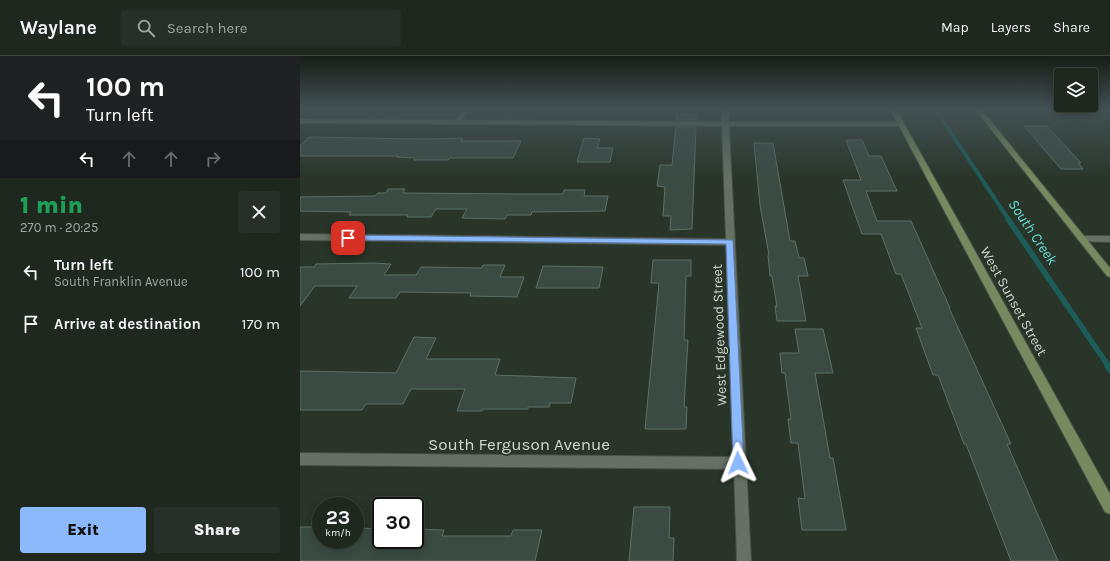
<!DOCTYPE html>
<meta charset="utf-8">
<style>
:root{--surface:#1f281f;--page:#273028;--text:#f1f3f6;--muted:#a1a6a4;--line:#3c443d;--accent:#8cb9fc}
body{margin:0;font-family:Karla,sans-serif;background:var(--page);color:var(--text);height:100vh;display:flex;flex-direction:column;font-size:15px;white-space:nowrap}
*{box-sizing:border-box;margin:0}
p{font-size:13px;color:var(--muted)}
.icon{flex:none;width:22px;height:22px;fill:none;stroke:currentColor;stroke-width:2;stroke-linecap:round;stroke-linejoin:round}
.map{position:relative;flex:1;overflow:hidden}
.details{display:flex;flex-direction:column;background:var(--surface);width:300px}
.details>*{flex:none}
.top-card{background:#202124;color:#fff;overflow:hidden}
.controls{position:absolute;left:754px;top:12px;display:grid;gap:8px}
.controls a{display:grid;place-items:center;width:44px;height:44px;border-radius:4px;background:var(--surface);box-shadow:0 2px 10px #0003,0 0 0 1px var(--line);font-size:20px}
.speed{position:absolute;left:12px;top:441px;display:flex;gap:8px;font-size:20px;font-weight:700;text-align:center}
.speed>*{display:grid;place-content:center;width:52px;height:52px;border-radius:50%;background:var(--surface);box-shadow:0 2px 10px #0003,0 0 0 1px var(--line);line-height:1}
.speed small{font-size:10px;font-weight:400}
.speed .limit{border:2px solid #111;border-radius:6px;background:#fff;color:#111}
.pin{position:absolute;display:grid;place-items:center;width:34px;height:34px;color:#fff;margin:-17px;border-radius:8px;box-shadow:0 2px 6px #0006}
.me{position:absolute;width:44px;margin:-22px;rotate:358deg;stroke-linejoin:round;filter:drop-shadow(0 0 3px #0008)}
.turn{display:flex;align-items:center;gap:14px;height:84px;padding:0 20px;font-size:18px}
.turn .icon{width:52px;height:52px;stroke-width:2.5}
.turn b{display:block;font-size:28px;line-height:34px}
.lanes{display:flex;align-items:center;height:38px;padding:0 20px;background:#0003;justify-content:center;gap:20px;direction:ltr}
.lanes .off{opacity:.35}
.round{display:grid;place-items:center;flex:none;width:42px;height:42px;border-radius:4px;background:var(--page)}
.head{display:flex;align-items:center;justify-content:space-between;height:68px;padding:0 20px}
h1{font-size:24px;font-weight:800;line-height:30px;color:#1e9e55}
.action{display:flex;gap:8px;margin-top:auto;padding:8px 20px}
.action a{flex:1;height:46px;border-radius:4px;background:var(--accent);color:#111;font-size:16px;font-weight:800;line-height:46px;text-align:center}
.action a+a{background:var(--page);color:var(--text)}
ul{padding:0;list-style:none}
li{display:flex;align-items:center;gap:12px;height:52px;padding:0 20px}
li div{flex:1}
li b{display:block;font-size:15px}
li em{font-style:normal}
header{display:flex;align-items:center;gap:24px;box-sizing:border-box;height:56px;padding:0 20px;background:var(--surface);border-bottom:1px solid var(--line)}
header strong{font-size:19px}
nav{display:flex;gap:22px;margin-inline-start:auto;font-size:14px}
.search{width:280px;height:36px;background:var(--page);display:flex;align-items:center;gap:10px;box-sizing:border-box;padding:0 14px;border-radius:4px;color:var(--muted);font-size:15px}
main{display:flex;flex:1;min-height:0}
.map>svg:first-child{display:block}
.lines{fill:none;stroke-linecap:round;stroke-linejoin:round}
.stream-far2{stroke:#1c5c59;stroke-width:4}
.stream-far1{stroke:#1c5c59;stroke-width:5.5}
.stream{stroke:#1c5c59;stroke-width:7}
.building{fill:#394b43;stroke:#5d7068}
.minor-casing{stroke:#475047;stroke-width:2}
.secondary-casing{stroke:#475047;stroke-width:2}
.minor{fill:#647164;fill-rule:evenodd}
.secondary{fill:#778a5f;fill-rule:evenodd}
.route{fill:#8cb9fc;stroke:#5b78a4}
.labels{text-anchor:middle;stroke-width:3.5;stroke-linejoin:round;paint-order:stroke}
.street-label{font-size:14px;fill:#d0d7d0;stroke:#293529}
.water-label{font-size:15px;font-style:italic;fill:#64ddd7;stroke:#293529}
.near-street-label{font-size:17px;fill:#d0d7d0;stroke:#293529}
</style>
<header>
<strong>Waylane</strong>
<div class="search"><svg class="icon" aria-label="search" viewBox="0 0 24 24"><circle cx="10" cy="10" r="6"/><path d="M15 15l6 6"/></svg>Search here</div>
<nav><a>Map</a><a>Layers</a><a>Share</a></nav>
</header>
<main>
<section class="details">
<div class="top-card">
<div class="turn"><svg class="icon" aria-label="left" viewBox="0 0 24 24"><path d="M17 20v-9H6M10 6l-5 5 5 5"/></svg><div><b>100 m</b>Turn left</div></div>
<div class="lanes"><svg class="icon" aria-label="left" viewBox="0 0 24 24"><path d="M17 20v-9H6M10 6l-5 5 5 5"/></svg><svg class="icon off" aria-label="ahead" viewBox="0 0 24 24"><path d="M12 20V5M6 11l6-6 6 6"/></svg><svg class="icon off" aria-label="ahead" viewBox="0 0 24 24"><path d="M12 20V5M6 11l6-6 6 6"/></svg><svg class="icon off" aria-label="right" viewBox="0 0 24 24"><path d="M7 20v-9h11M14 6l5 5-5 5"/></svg></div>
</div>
<div class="head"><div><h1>1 min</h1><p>270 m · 20:25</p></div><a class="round"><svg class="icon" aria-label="close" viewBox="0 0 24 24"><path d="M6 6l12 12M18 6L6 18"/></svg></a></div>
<ul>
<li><svg class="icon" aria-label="left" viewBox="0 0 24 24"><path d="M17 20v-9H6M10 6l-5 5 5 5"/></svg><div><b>Turn left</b><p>South Franklin Avenue</p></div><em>100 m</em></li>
<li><svg class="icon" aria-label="arrive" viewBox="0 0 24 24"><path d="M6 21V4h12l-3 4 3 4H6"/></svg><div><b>Arrive at destination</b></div><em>170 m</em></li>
</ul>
<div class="action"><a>Exit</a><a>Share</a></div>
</section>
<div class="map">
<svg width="810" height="505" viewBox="0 0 810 505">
<rect width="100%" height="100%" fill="#293529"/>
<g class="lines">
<!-- stream-far2 -->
<path class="stream-far2" d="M635 53 709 164"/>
<!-- stream-far1 -->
<path class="stream-far1" d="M708 163 809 311"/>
<!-- stream -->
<path class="stream" d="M808 310 810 313"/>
</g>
<!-- building -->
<g class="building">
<path d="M377 53H396V64H376Z"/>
<path d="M724 70H747L781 107H778L783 113H761Z"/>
<path d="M376 71H396L392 173 370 174 371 160H363L365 131 357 130 360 109H372Z"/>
<path d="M9 81 123 83 163 82 161 85H221L213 102H150L148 104H114L115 102 97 101 98 100H0V90Z"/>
<path d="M284 82 300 83 297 92H313L310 106H277Z"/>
<path d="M546 84H562L569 100H581L597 135H566L577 165H611L650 252H649L711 388H707L758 505H711L666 388H664L638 319H633L616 272H622L601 218H596L581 178H562L543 124H561Z"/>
<path d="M454 87H473L490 185H495L499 202H504L508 220H498L506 265H477L475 250 477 251 472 220H470L468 199H469L460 149Z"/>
<path d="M88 133H105L103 137 219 138H263L264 134H285L284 140H308L305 155 232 156 231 159H207L205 163 162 162 167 153H136L131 161H107L108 159H49L51 156 0 155V141L75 140 78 137H86Z"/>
<path d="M353 204H391V220H386L385 253 384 284H388L384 351H387L386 373H345L359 227H351Z"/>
<path d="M72 207 91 208 84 219H116L121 211 182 212 183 209H205L200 221H224L217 241 170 240 171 237 100 236 96 242H49L57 230H15L0 250V211H14L16 208Z"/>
<path d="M243 210 303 211 299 232H236Z"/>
<path d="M495 273H523L533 317H515L530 402H533L546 474H502L498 442 505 443 498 387H491L488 363H491L485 317H482L480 297H499Z"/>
<path d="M114 281 136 282 126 303H200L195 319 276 322 271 347H250L249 351H228V353H183L182 355H157L165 333H111L103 348H66L62 354H0V315L96 317Z"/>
<path d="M334 451H370L369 482H374L373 505H329Z"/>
<path d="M0 471H21V484H55L61 472 81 473V484H115V473L144 474 142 480H211L213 474H242L235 505H0Z"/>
</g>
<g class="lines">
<defs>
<g id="minor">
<path d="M164 53H170L162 64 422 66V53H428L429 66H601L604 68 601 70H429L451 505H437L434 413 0 409V397L433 401 426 189 0 184V178L426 183 422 70 0 67V63L156 64Z"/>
<path d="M782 180H810V186L779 185 778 183 779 181Z"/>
</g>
<g id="secondary">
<path d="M590 53H596L810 438V458L805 456Z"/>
<path d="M675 53H681L810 212V221L807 220Z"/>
</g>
</defs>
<!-- minor casing -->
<use href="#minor" class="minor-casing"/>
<!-- secondary casing -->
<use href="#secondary" class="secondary-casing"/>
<!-- minor -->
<use href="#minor" class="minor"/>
<!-- secondary -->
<use href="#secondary" class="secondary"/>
</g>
<!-- sky -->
<linearGradient id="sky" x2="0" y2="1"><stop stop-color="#171d17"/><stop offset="0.43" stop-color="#435154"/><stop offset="1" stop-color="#435154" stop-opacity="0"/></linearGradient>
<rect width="810" height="123" fill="url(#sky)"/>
<!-- route -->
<path class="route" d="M48 179 433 184 444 407 443 411 438 413 434 411 433 407 426 188 45 184 44 182Z"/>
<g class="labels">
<!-- street labels -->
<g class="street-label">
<text transform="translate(714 245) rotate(61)" y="5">West Sunset Street</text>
<text transform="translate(419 279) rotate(-92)" y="5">West Edgewood Street</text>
</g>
<!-- water labels -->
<g class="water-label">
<text transform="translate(733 176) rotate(56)" y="5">South Creek</text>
</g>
<!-- near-street labels -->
<g class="near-street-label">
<text x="219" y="394">South Ferguson Avenue</text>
</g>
</g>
</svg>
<div class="controls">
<a><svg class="icon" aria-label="layers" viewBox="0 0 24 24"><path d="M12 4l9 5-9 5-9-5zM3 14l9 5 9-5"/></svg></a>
</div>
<div class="speed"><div>23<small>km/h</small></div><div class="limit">30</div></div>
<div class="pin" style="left:48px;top:182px;background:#d93025"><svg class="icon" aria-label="arrive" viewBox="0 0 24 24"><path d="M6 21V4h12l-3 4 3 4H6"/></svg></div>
<svg class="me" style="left:438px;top:407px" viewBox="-20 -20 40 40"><path d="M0-17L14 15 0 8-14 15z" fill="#8cb9fc" stroke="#fff" stroke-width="4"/></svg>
</div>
</main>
